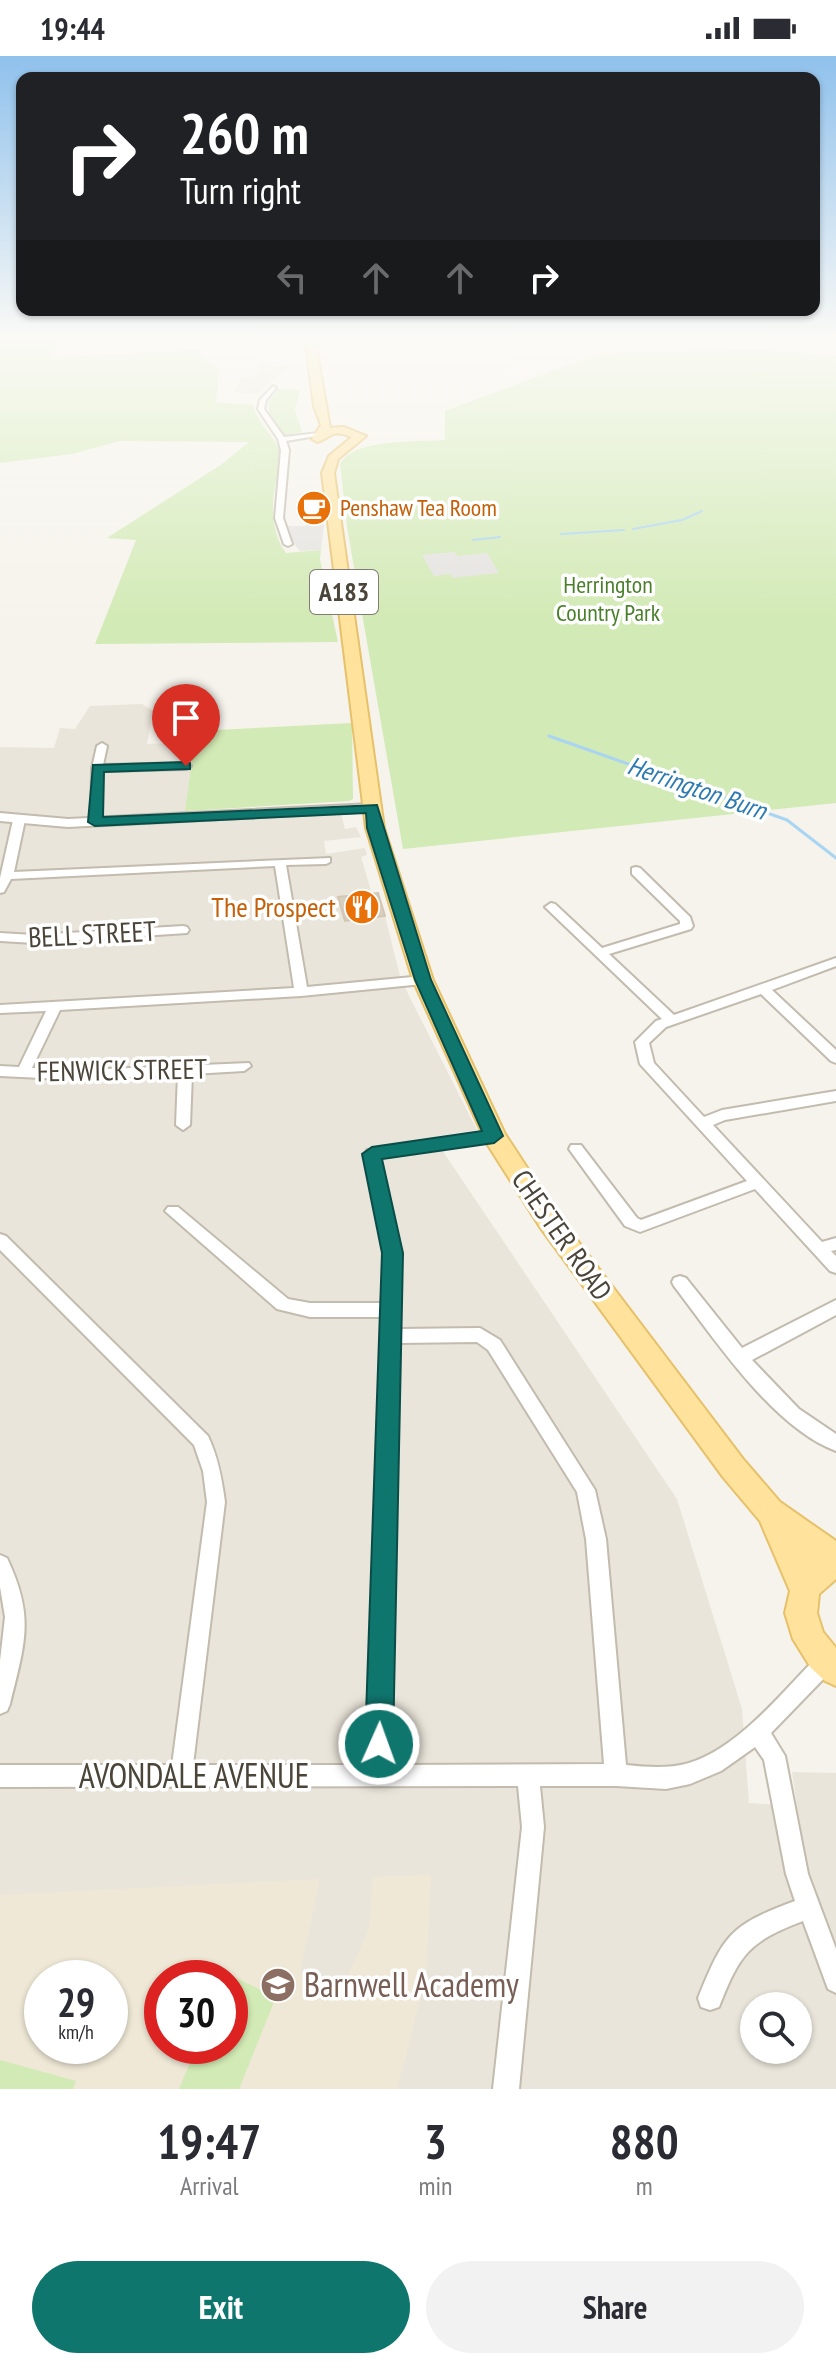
<!DOCTYPE html>
<style>
:root{--surface:#fff;--page:#f2f2f3;--text:#2b2b33;--muted:#7c7c81;--accent:#0f766e}
body{margin:0;font-family:"PT Sans Narrow",sans-serif;background:var(--page);color:var(--text);height:100vh;display:flex;flex-direction:column;font-size:30px;white-space:nowrap}
*{box-sizing:border-box;margin:0}
p{font-size:26px;color:var(--muted)}
.icon{flex:none;width:44px;height:44px;fill:none;stroke:currentColor;stroke-width:2;stroke-linecap:round;stroke-linejoin:round}
.map{position:relative;height:2033px;overflow:hidden}
.drawer{display:flex;flex-direction:column;background:var(--surface);flex:1}
.drawer>*{flex:none}
.top-card{position:absolute;left:16px;top:16px;width:804px;height:244px;border-radius:16px;box-shadow:0 2px 6px #0004;background:#202124;color:#fff;overflow:hidden}
.fabs{position:absolute;left:740px;top:1936px;display:grid;gap:16px}
.fabs a{display:grid;place-items:center;width:72px;height:72px;border-radius:50%;background:var(--surface);box-shadow:0 2px 6px #0004;font-size:40px}
.speed{position:absolute;left:24px;top:1904px;display:flex;gap:16px;font-size:40px;font-weight:700;text-align:center}
.speed>*{display:grid;place-content:center;width:104px;height:104px;border-radius:50%;background:var(--surface);box-shadow:0 2px 6px #0004;line-height:1}
.speed small{font-size:20px;font-weight:400}
.speed .limit{border:12px solid #d22;background:#fff;color:#111}
.pin{position:absolute;display:grid;place-items:center;width:68px;height:68px;color:#fff;margin:-82px -34px;border-radius:50% 50% 50% 0;rotate:-45deg;box-shadow:0 0 8px #0007}
.pin .icon{rotate:45deg}
.me{position:absolute;width:88px;margin:-44px;rotate:2deg;stroke-linejoin:round;filter:drop-shadow(0 0 6px #0008)}
.turn{display:flex;align-items:center;gap:28px;height:168px;padding:0 32px;font-size:36px}
.turn .icon{width:104px;height:104px;stroke-width:2.5}
.turn b{display:block;font-size:56px;line-height:68px}
.lanes{display:flex;align-items:center;height:76px;padding:0 32px;background:#0003;justify-content:center;gap:40px;direction:ltr}
.lanes .off{opacity:.35}
.eta{display:flex;justify-content:space-evenly;align-items:center;height:136px;text-align:center}
.eta b{font-size:48px;font-weight:700;line-height:56px}
.primary-button{display:flex;gap:16px;margin-top:auto;padding:16px 32px}
.primary-button a{flex:1;height:92px;border-radius:48px;background:var(--accent);color:#fff;font-size:32px;font-weight:700;line-height:92px;text-align:center}
.primary-button a+a{background:var(--page);color:var(--text)}
.status{display:flex;justify-content:space-between;align-items:center;height:56px;padding:0 40px;background:var(--surface);direction:ltr}
.status svg{height:22px;fill:currentColor}
.map>svg:first-child{display:block}
.residential{fill:#eae5da;fill-rule:evenodd}
.education{fill:#efe8d6;fill-rule:evenodd}
.green{fill:#d2eab5}
.parking{fill:#e5e3e0}
.lines{fill:none;stroke-linecap:round;stroke-linejoin:round}
.stream-far1{stroke:#a9d4f2;stroke-width:2}
.stream{stroke:#a9d4f2;stroke-width:3}
.building{fill:#d8cfc1;stroke:#d3c7b4;stroke-width:2}
.minor-casing{stroke:#c2bbae;stroke-width:4}
.tertiary-casing{stroke:#c2bbae;stroke-width:4}
.primary-casing{stroke:#e6c16a;stroke-width:4}
.minor{fill:#fff;fill-rule:evenodd}
.tertiary{fill:#fff;fill-rule:evenodd}
.primary{fill:#ffe39c;fill-rule:evenodd}
.route{fill:#0f766e;stroke:#0a4d48;stroke-width:2}
.labels{text-anchor:middle;stroke-width:7;stroke-linejoin:round;paint-order:stroke}
.far-food-label{font-size:24px;fill:#c56008;stroke:#fff;text-anchor:start}
.far-park-label{font-size:24px;fill:#4a7f2a;stroke:#fff}
.shield{fill:#fff;stroke:#817c74;stroke-width:2}
.shield-label{font-size:26px;font-weight:bold;fill:#4b4439}
.far-water-label{font-size:26px;font-style:italic;fill:#2e7ab2;stroke:#fff}
.food-label{font-size:28px;fill:#c56008;stroke:#fff;text-anchor:end}
.street-label{font-size:28px;fill:#4b4439;stroke:#fff}
.near-street-label{font-size:34px;fill:#4b4439;stroke:#fff}
.near-education-label{font-size:34px;fill:#785e54;stroke:#fff;text-anchor:start}
</style>
<div class="status"><b>19:44</b><svg viewBox="0 0 49 12"><path d="M0 12V9h3v3zM5 12V6h3v6zM10 12V3h3v9zM15 12V0h3v12zM26 1h20v11H26zM47 4h2v5h-2z"/></svg></div>
<div class="map">
<svg width="836" height="2033" viewBox="0 0 836 2033">
<rect width="100%" height="100%" fill="#f6f3ec"/>
<!-- residential -->
<g class="residential">
<path d="M262 309 289 310 257 338 234 336 242 322H252Z"/>
<path d="M142 648 153 655 147 688 195 686 186 765 341 758 345 773 356 771 361 781 324 785 326 798 365 792 367 799 361 801 372 838 385 860 401 924 477 1074 438 1080 444 1097 677 1443 742 1653 749 1747 797 1750 792 1716 836 1717V2033H0V691L54 692 60 672 75 673 90 650ZM42 1922H110V1990H42ZM162 1922H230V1990H162ZM754 1950H798V1994H754Z"/>
</g>
<!-- education -->
<path class="education" d="M431 1819 426 1921 397 2033H0V1839L320 1823 300 1916 341 1935 369 1873 373 1821ZM42 1922H110V1990H42ZM162 1922H230V1990H162Z"/>
<!-- green -->
<g class="green">
<path d="M0 281H62L52 301 199 294V299L219 312 216 346 253 349C257 367 275 381 279 394 282 404 278 416 276 425 271 449 271 477 286 497L321 494 320 503 338 586 95 588 136 484 107 482 222 408 249 386 120 385 72 398 0 407Z"/>
<path d="M762 294 836 300V747L403 793 347 471 340 408C353 382 418 386 445 384V355L601 297Z"/>
<path d="M278 333 300 334 295 354 302 376 284 379 270 359 268 347Z"/>
<path d="M352 667 353 743 349 745 185 755 196 675Z"/>
<path d="M228 1918 276 1941 239 2033H179L197 1990H230Z"/>
<path d="M0 2004 76 2025 73 2033H0Z"/>
</g>
<!-- parking -->
<g class="parking">
<path d="M307 459H319V467L324 468 321 494 300 495 293 487 286 470H306Z"/>
<path d="M454 496 458 500 487 497 499 517 452 522 450 518 434 520 422 499Z"/>
</g>
<g class="lines">
<!-- stream-far1 -->
<g class="stream-far1">
<path d="M633 473 682 464 702 455"/>
<path d="M561 478 624 474"/>
<path d="M473 484 500 481"/>
</g>
<!-- stream -->
<path class="stream" d="M549 680 787 764 836 802"/>
</g>
<!-- building -->
<path class="building" d="M378 837 385 860 345 865 338 841Z"/>
<g class="lines">
<defs>
<g id="minor">
<path d="M273 330 276 332 266 344 264 353 284 381 318 377 322 379 286 385 289 394 283 462 292 488 288 490 284 488 275 462 281 394 278 383 258 353 260 344Z"/>
<path d="M102 687 107 690 103 709 186 707 191 710 186 713 102 715 101 766 99 768H91L92 712 97 690Z"/>
<path d="M19 761 25 764 14 816 330 802V806L326 808 286 809 307 931 423 920 429 924 423 928 301 940 60 954 32 1012 83 1014 249 1007 251 1010 244 1015 192 1018 190 1069 183 1074 176 1069 178 1018 83 1024 0 1020V1010L19 1011 46 955 0 957V949L294 932 275 810 11 823 4 836 0 837V822L13 764Z"/>
<path d="M636 811 640 812 690 861 693 870 691 873 609 898 674 959 836 902V910L772 934 836 994V1007L831 1005 761 938 666 971 649 987 654 1007 704 1061 722 1054 836 1035V1045L725 1064 713 1069 822 1186 836 1182V1194L831 1195 836 1200V1217L830 1215 755 1133 640 1176 625 1170 569 1093 571 1089H581L637 1162 641 1164 747 1125 640 1008 635 986 656 965 662 963 545 851 551 847 555 848 602 892 680 868V865L632 818V812Z"/>
<path d="M183 870 187 871 189 874 187 877 34 887 0 885V877L34 879Z"/>
<path d="M494 1075 499 1076 501 1080 499 1084 380 1102 401 1197 399 1273 480 1272 500 1284 595 1434 606 1483 626 1709C647 1711 668 1713 689 1707 739 1692 783 1635 819 1599L826 1596 833 1599 836 1605 833 1613 771 1677 785 1700 808 1818 836 1893V1937L828 1933 803 1865C748 1886 740 1898 719 1951L710 1954 701 1951 698 1942C724 1878 730 1869 795 1845L786 1818 764 1704 755 1691 721 1715 690 1728 666 1733 616 1730H540L544 1771 519 2033H493L522 1771 518 1730 0 1731V1709H172L207 1446 203 1415 194 1389 0 1194V1178L6 1180 208 1380C218 1401 222 1423 225 1446L193 1709H368L383 1261H310L277 1253 165 1155 168 1151H178L288 1243 310 1247H383L385 1197 365 1098 367 1094ZM477 1286 488 1294 577 1436 586 1483 604 1708 389 1709 399 1287Z"/>
<path d="M680 1220 686 1222 742 1292 836 1244V1259L752 1304 799 1353 836 1378V1395C773 1372 714 1282 674 1230L672 1226 674 1222Z"/>
<path d="M0 1499 7 1502C35 1561 25 1587 10 1648L7 1655 0 1658V1605L5 1561 0 1531Z"/>
</g>
<path id="tertiary" d="M372 748 376 749V755L68 771 0 765V757L68 763Z"/>
<path id="primary" d="M309 281H318L316 290 330 372 344 371 366 380 338 403 334 417 384 772 433 924 505 1078 558 1159 743 1403 780 1446 836 1485V1523L819 1538 817 1557 823 1576 836 1592V1630L825 1625 811 1612 793 1583 785 1557 790 1535 760 1465 723 1421 540 1171 486 1086 413 924 366 772 322 417 329 400 352 381C332 373 332 380 318 386L312 383 321 369 314 350 306 290Z"/>
</defs>
<!-- minor casing -->
<use href="#minor" class="minor-casing"/>
<!-- tertiary casing -->
<use href="#tertiary" class="tertiary-casing"/>
<!-- primary casing -->
<use href="#primary" class="primary-casing"/>
<!-- minor -->
<use href="#minor" class="minor"/>
<!-- tertiary -->
<use href="#tertiary" class="tertiary"/>
<!-- primary -->
<use href="#primary" class="primary"/>
</g>
<!-- sky -->
<linearGradient id="sky" x2="0" y2="1"><stop stop-color="#8fc1ec"/><stop offset="0.5" stop-color="#fbfaf6"/><stop offset="1" stop-color="#fbfaf6" stop-opacity="0"/></linearGradient>
<rect width="836" height="565" fill="url(#sky)"/>
<!-- route -->
<path class="route" d="M186 706 190 707V713L104 716 103 761 377 749 431 924 503 1080 494 1087 382 1103 403 1197 393 1688 389 1698 379 1702 369 1698 365 1688 382 1197 362 1098 372 1091 482 1075 415 924 367 772 366 757 95 770 88 766 93 709Z"/>
<!-- icons -->
<defs>
<symbol id="cafe-disc" viewBox="-11 -11 22 22"><circle r="9.5" fill="#e8710a" stroke="#fff"/><path d="M-5.5-4.5H6V0H3Q3 3.5 0 3.5H-2.5Q-5.5 3.5-5.5 0ZM3-3.2v2h1.7v-2ZM-6 4.5H4V6H-6Z" fill="#fff"/></symbol>
<symbol id="restaurant-disc" viewBox="-11 -11 22 22"><circle r="9.5" fill="#e8710a" stroke="#fff"/><path d="M-5-6h1v4h1v-4h1v4h1v-4h1v5L-1.5 .5V6h-2V.5L-5-1ZM5-6V6H3V1.5H1.5Q1.5-4 5-6Z" fill="#fff"/></symbol>
<symbol id="school-disc" viewBox="-11 -11 22 22"><circle r="9.5" fill="#8d6e63" stroke="#fff"/><path d="M0-5L7-2L0 1L-7-2ZM-4 1L0 2.5L4 1V4Q0 6-4 4Z" fill="#fff"/></symbol>
</defs>
<g fill-rule="evenodd">
<use href="#cafe-disc" x="294" y="432" width="40" height="40"/>
<use href="#restaurant-disc" x="342" y="831" width="40" height="40"/>
<use href="#school-disc" x="258" y="1909" width="40" height="40"/>
</g>
<g class="labels">
<!-- far-food labels -->
<g class="far-food-label">
<text x="340" y="460">Penshaw Tea Room</text>
</g>
<!-- far-park labels -->
<g class="far-park-label">
<text x="608" y="537">Herrington<tspan x="608" dy="28">Country Park</tspan></text>
</g>
<!-- shield labels -->
<rect class="shield" x="310" y="514" width="68" height="44" rx="6"/>
<g class="shield-label">
<text x="344" y="545">A183</text>
</g>
<!-- far-water labels -->
<g class="far-water-label">
<text transform="translate(697 732) rotate(19)" y="9">Herrington Burn</text>
</g>
<!-- food labels -->
<g class="food-label">
<text x="336" y="861">The Prospect</text>
</g>
<!-- street labels -->
<g class="street-label">
<text transform="translate(92 878) rotate(-3)" y="10">BELL STREET</text>
<text transform="translate(122 1014) rotate(-1)" y="10">FENWICK STREET</text>
<text transform="translate(562 1179) rotate(55)" y="10">CHESTER ROAD</text>
</g>
<!-- near-street labels -->
<g class="near-street-label">
<text x="194" y="1732">AVONDALE AVENUE</text>
</g>
<!-- near-education labels -->
<g class="near-education-label">
<text x="304" y="1941">Barnwell Academy</text>
</g>
</g>
</svg>
<div class="fabs">
<a><svg class="icon" aria-label="search" viewBox="0 0 24 24"><circle cx="10" cy="10" r="6"/><path d="M15 15l6 6"/></svg></a>
</div>
<div class="speed"><div>29<small>km/h</small></div><div class="limit">30</div></div>
<div class="pin" style="left:186px;top:710px;background:#d93025"><svg class="icon" aria-label="arrive" viewBox="0 0 24 24"><path d="M6 21V4h12l-3 4 3 4H6"/></svg></div>
<svg class="me" style="left:379px;top:1688px" viewBox="-20 -20 40 40"><circle r="17" fill="#0f766e" stroke="#fff" stroke-width="3"/><path d="M0-11L8 9 0 5-8 9z" fill="#fff"/></svg>
<div class="top-card">
<div class="turn"><svg class="icon" aria-label="right" viewBox="0 0 24 24"><path d="M7 20v-9h11M14 6l5 5-5 5"/></svg><div><b>260 m</b>Turn right</div></div>
<div class="lanes"><svg class="icon off" aria-label="left" viewBox="0 0 24 24"><path d="M17 20v-9H6M10 6l-5 5 5 5"/></svg><svg class="icon off" aria-label="ahead" viewBox="0 0 24 24"><path d="M12 20V5M6 11l6-6 6 6"/></svg><svg class="icon off" aria-label="ahead" viewBox="0 0 24 24"><path d="M12 20V5M6 11l6-6 6 6"/></svg><svg class="icon" aria-label="right" viewBox="0 0 24 24"><path d="M7 20v-9h11M14 6l5 5-5 5"/></svg></div>
</div>
</div>
<section class="drawer">
<div class="eta">
<div><b>19:47</b><p>Arrival</p></div>
<div><b>3</b><p>min</p></div>
<div><b>880</b><p>m</p></div>
</div>
<div class="primary-button"><a>Exit</a><a>Share</a></div>
</section>
